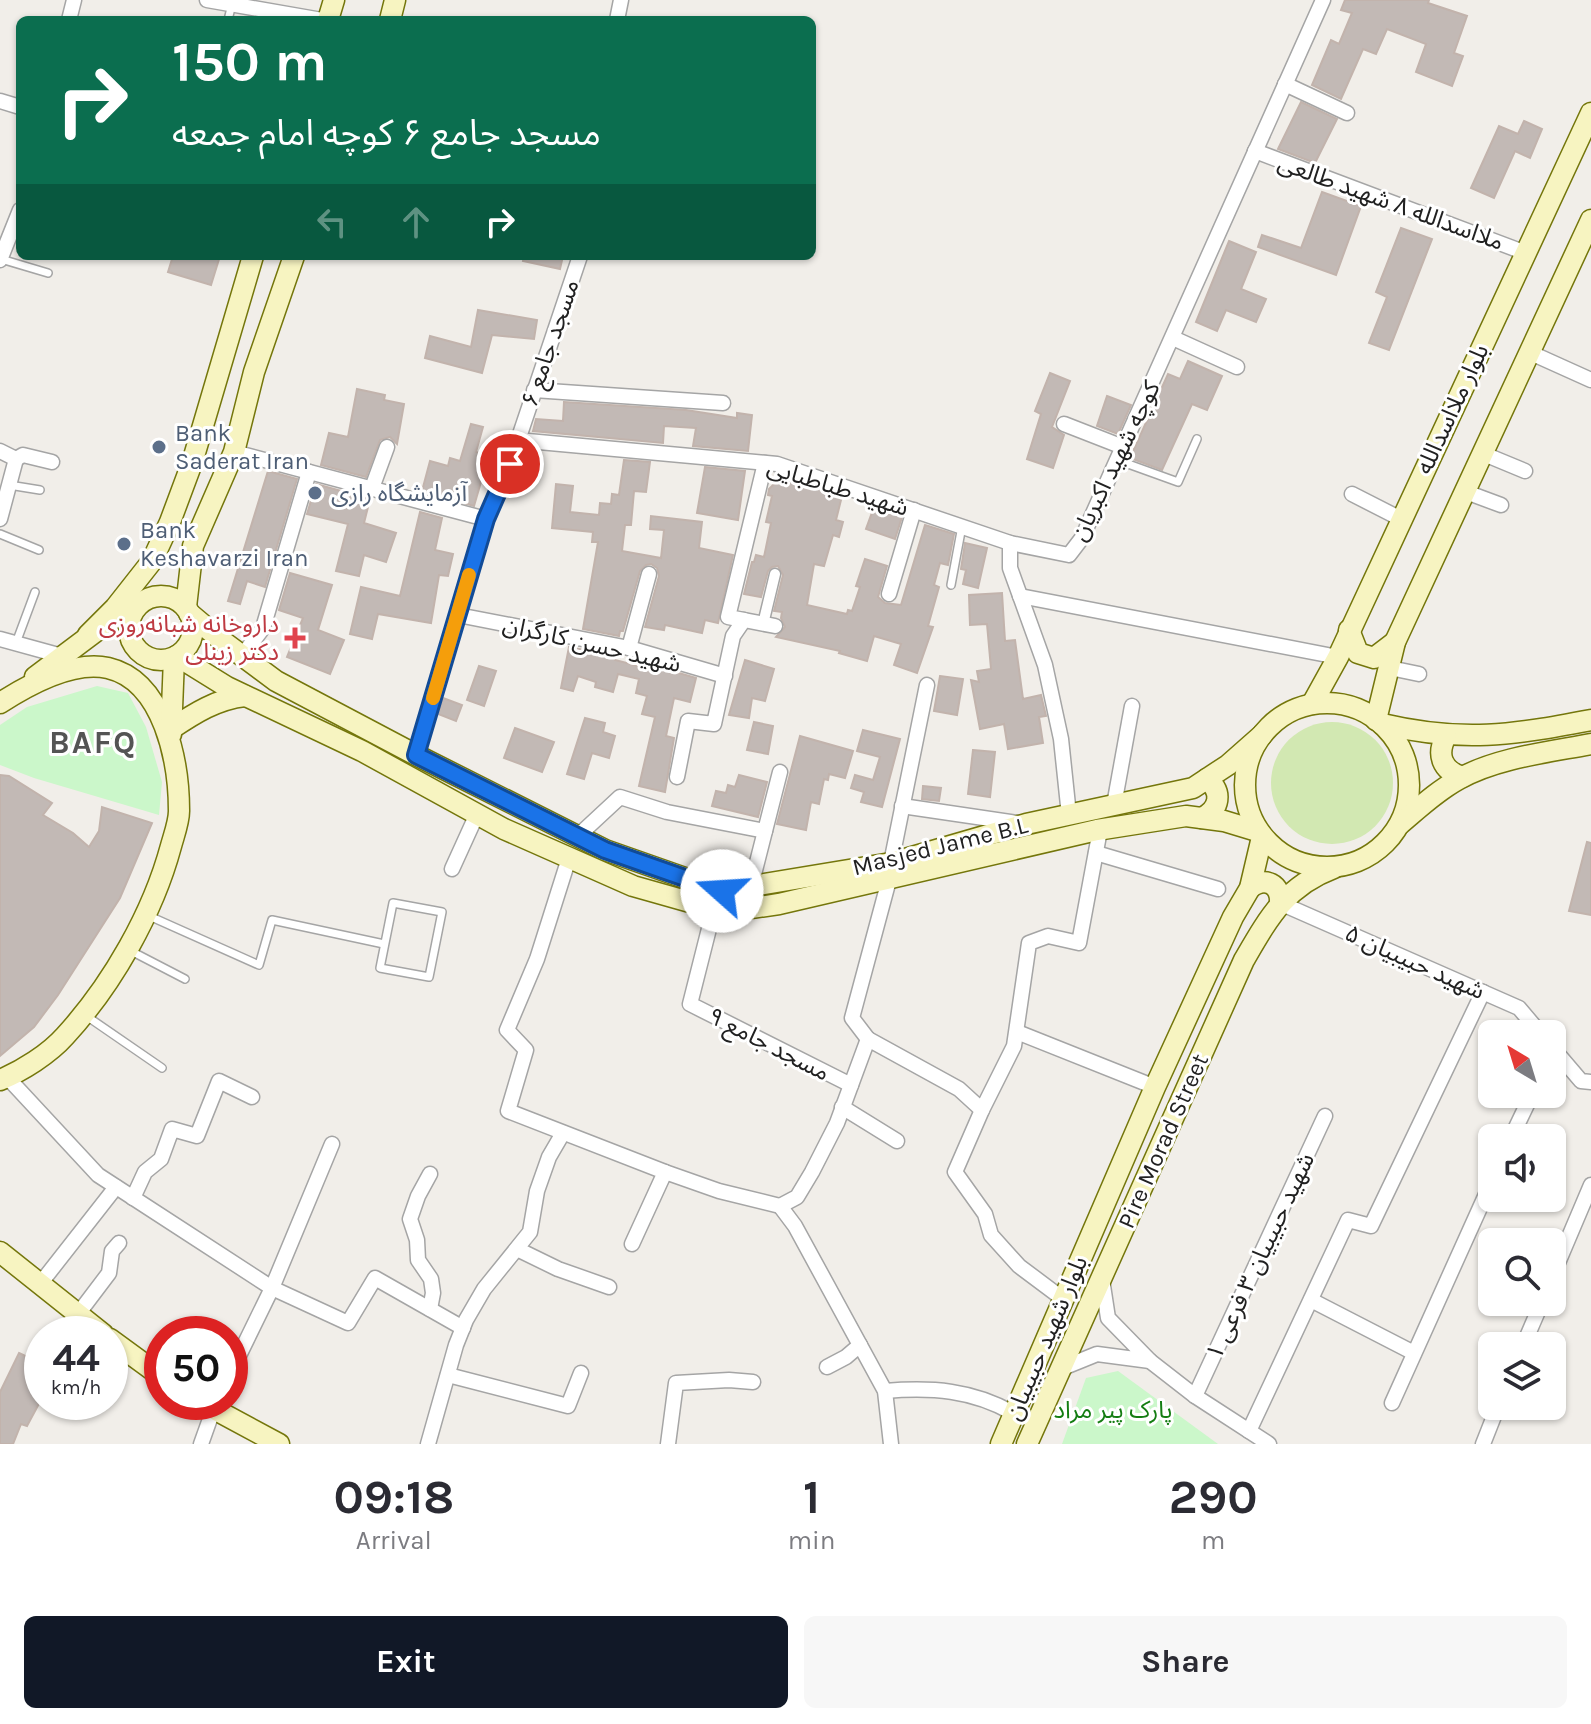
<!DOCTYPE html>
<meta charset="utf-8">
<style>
:root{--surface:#fff;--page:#f7f7f7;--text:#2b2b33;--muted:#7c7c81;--accent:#111827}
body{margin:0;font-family:Karla,"Noto Sans Arabic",sans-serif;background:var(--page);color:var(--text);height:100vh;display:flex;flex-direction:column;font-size:30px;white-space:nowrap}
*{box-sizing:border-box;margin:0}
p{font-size:26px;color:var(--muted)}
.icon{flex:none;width:44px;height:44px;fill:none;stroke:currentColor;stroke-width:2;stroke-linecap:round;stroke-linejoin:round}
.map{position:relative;height:1444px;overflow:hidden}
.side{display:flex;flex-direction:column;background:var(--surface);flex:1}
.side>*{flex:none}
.banner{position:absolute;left:16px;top:16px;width:800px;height:244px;border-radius:12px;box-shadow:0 2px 6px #0004;background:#0b6e4f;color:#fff;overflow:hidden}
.needle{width:52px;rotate:322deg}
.tools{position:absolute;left:1478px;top:1020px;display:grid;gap:16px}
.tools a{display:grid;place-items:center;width:88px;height:88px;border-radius:12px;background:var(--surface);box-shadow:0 2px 6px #0004;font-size:40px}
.speed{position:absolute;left:24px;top:1316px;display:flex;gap:16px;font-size:40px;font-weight:700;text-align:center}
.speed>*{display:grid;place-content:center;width:104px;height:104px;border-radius:50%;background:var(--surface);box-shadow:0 2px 6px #0004;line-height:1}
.speed small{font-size:20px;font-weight:400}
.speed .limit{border:12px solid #d22;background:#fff;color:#111}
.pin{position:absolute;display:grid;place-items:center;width:68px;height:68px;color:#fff;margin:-34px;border:4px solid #fff;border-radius:50%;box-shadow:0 2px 8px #0007}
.me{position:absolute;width:88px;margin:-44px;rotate:289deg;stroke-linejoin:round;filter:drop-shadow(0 0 6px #0008)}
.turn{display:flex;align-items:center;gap:28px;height:168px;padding:0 24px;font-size:36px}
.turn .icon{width:104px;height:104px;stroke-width:2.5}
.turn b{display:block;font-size:56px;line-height:68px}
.lanes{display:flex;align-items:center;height:76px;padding:0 24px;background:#0003;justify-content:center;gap:40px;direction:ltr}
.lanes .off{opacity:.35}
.eta{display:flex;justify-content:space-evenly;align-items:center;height:136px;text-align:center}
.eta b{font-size:48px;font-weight:700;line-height:56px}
.button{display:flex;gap:16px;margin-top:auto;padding:16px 24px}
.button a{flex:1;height:92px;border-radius:12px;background:var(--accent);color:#fff;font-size:32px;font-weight:700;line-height:92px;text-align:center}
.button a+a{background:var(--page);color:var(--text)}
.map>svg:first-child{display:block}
.grass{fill:#d2e8b2}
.park{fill:#cbf7ca}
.building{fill:#c2b9b5;stroke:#c2b3ac;stroke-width:2}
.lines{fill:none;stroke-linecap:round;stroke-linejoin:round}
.service-casing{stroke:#a5a5a5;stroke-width:10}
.pedestrian-casing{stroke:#a5a5a5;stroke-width:13}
.minor-casing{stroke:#a5a5a5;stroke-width:17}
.secondary-casing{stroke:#74760b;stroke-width:23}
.service{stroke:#fff;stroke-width:7}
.pedestrian{stroke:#fff;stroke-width:10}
.minor{stroke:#fff;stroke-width:14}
.secondary{stroke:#f7f4c1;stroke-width:20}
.route-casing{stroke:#114b97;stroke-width:20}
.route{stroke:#1a73e8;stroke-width:14}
.slow{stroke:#f59e0b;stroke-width:14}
.service-dot{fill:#5c6f8a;stroke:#fff;stroke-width:3}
.health-dot{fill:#e0444e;stroke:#fff;stroke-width:3}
.labels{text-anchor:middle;stroke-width:6;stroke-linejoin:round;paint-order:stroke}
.street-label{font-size:24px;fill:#212121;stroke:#fff}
.service-label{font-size:24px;fill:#4e5e75;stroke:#fff;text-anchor:start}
.health-label{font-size:24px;fill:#be3a42;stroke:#fff;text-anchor:end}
.park-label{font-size:24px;fill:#147d12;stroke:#fff}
.district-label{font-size:32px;font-weight:bold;letter-spacing:2px;fill:#545454;stroke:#fff}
</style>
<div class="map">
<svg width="1591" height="1444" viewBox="0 0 1591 1444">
<rect width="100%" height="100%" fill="#f1eee9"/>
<!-- grass -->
<circle class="grass" cx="1332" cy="783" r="61"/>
<!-- park -->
<g class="park">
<path d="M97 686 128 693 146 727 162 782 159 815 34 778 0 765V725L27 707Z"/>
<path d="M1118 1371 1218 1444H1062L1086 1378Z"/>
</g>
<!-- building -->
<g class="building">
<path d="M1345 0H1429L1428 3 1467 16 1454 53 1463 56 1452 86 1416 72 1426 44 1387 29 1376 54 1363 49 1341 99 1312 85 1331 40 1339 44 1352 13 1341 10Z"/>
<path d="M1301 102 1337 119 1315 163 1278 149Z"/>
<path d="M1524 121 1542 129 1530 158 1515 151 1494 198 1471 188 1499 126 1518 134Z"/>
<path d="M1322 192 1361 206 1336 275 1258 247 1262 235 1301 248Z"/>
<path d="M1401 228 1432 239 1389 350 1369 343 1387 297 1376 292Z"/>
<path d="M1229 241 1256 252 1241 289 1266 299 1256 322 1226 310 1217 331 1196 322Z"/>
<path d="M173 256H220L211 285 168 272Z"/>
<path d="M524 256H563L560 269 523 261Z"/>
<path d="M478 310 537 320 534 339 492 335 482 373 425 358 430 336 471 347Z"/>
<path d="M1188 361 1222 376 1207 410 1192 404 1162 470 1130 458 1168 374 1180 379Z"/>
<path d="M1050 373 1070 381 1052 427 1064 435 1053 468 1027 459 1041 414 1035 411Z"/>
<path d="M357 389 385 395 384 400 404 404 397 444 390 437 380 440 366 477 321 465 329 433 348 437Z"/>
<path d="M1107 396 1131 405 1118 434 1097 426Z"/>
<path d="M564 402 686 410 737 418V413L752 415 748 451 693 446 696 428 664 426 663 443 533 431 536 419 563 421Z"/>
<path d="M471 424 483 427 476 452 500 458 493 478 483 475 474 506 422 491 430 461 448 466 450 458 460 461Z"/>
<path d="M624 460 650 462 646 492 634 491 631 525H625L622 551 661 558 664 530 650 529 651 516 702 522 699 548 733 555 718 623 705 620 702 633 665 625 664 630 645 627 659 576 657 568 651 564 646 565 640 571 623 631H620L619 636 583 629 598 542H592L593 532 552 528 556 484 573 486 570 512 599 515 600 503 611 504 612 494 619 495Z"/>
<path d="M705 467 745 471 738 520 697 513Z"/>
<path d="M268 471 297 479 265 587 247 581 240 604 228 601Z"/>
<path d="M782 476 842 496 836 520 843 522 839 537 833 535 824 566 814 564 807 605 847 614 848 610 852 611 860 587 856 586 865 559 887 566 878 597 885 603 901 605 925 525 954 534 948 565 940 563 934 585 939 587 928 626 933 627 917 673 894 665 901 644 874 636 867 661 839 653 840 651 776 637 785 627 781 618 782 612 774 611 783 575 778 566 772 567 768 571 761 597 744 594 752 562H754L756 555 764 557 771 523 766 522 772 496 768 495 769 489Z"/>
<path d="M316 484 370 499 364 523 396 533 386 562 364 555 359 576 336 571 348 524 307 514Z"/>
<path d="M874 507 902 517 895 539 866 529Z"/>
<path d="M420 512 442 518 435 550 453 554 448 576 439 575 431 623 378 614 372 639 350 634 361 587 400 596Z"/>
<path d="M965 543 987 548 978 588 963 584 966 570 961 569Z"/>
<path d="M290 573 332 585 318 630 344 640 330 674 287 657 303 618 279 610Z"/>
<path d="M1002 593 1005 641 1015 640 1023 699 1041 695 1046 716 1039 717 1043 743 1008 749 1004 724 980 729 971 680 979 682 977 671 991 669 987 624 970 625 969 595Z"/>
<path d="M569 647 615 656V660L650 669 651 665 696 678 690 702 674 698 666 736 674 738 665 792 639 786 655 717 642 714 647 696 636 693 639 679 618 674 613 692 595 687 596 682 578 676 573 691 561 688Z"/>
<path d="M745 660 774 669 765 701 752 698 749 718 729 715Z"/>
<path d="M479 666 496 671 484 706 467 700Z"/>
<path d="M940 676 963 679 957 715 934 711Z"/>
<path d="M443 698 462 705 456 721 438 714Z"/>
<path d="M585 718 605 723 603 732 615 736 609 758 592 753 584 779 567 774Z"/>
<path d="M754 722 773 726 768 754 747 750Z"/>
<path d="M515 728 554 742 542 772 504 758Z"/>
<path d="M863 730 900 739 882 807 861 802 864 792 851 788 855 775 873 780 880 757 857 751Z"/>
<path d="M800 736 853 751 845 778 829 774 828 780 824 779 819 804 811 802 806 830 777 824Z"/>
<path d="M973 750 995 752 990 797 968 794Z"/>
<path d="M0 775 9 776 52 803 43 815 73 833 89 847 99 831 102 807 152 823 120 898 58 995 34 1027 0 1056Z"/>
<path d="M739 775 767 782 758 817 712 806 716 791 726 793 728 785 735 787Z"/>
<path d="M923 786 941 788 939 801 922 799Z"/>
<path d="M1587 842 1591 843V915L1569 911Z"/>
<path d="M19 1353 42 1364V1398L27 1426 21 1424 13 1444H0V1392Z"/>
</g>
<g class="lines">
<defs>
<g id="service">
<path d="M228 20 232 4"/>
<path d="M1 259 48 273"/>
<path d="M1117 460 1178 482 1197 439"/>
<path d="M9 485 40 490"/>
<path d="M0 534 39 550"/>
<path d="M951 585 962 526"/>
<path d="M16 643 35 592"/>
<path d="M393 903 442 912 429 977 380 968Z"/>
<path d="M147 915 259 965 272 920 384 944"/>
<path d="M129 950 185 979"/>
<path d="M85 1015 162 1068"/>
</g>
<path id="pedestrian" d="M763 624 775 574"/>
<g id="minor">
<path d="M207 0 322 20"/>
<path d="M69 20 74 0"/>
<path d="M617 20 621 0"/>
<path d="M1285 84 1347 113"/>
<path d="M0 101 20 107"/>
<path d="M1255 151 1526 253"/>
<path d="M0 260 20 210"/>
<path d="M1173 338 1237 367"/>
<path d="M1531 353 1591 380"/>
<path d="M534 390 723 403"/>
<path d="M1064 424 1123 447"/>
<path d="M517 440 777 464 1010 543 1069 555 1082 538 1323 0"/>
<path d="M0 451 16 459"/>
<path d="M234 452 486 519"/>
<path d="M1484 454 1525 471"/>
<path d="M16 459 23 455 52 462"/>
<path d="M372 488 387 447"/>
<path d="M1466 492 1501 505"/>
<path d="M1352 494 1401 519"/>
<path d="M0 519 16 459"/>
<path d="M1010 543V568L1045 665 1061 739 1069 815"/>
<path d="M889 594 914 510"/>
<path d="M1020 596 1338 657"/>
<path d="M458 615 629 648 725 676"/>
<path d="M744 620 728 617 765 463"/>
<path d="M0 639 62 656"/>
<path d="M629 648 649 574"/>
<path d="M242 656 263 628 309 472"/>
<path d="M1390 668 1419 674"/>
<path d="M416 755 486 519 510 464 580 256"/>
<path d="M677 777 688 721 714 724 733 636 744 620 775 626"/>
<path d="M1114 805 1132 706"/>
<path d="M902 806 1018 823"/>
<path d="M578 836 620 797 667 812 765 831"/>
<path d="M1096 853 1218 889"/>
<path d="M569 858 537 959 507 1030 526 1050 508 1111 665 1172 632 1244"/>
<path d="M891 863 927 685"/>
<path d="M452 869 477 814"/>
<path d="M751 886 780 772"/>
<path d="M1280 903 1519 1008 1541 1034"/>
<path d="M714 909 690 1004 851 1085"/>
<path d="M1017 1032 1155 1087"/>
<path d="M868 1039 852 1018 889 880"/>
<path d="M1552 1047 1581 1081 1591 1082"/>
<path d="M7 1077 98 1175 272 1288 348 1323 375 1278 463 1328"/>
<path d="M842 1107 897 1141"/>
<path d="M1511 1138 1532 1094"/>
<path d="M665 1172 719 1191 780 1206"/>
<path d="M430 1174 418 1196 410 1219 417 1240 418 1260 431 1279 433 1293 430 1309"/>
<path d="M133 1198 145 1172 161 1159 172 1129 197 1136 219 1081 252 1097"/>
<path d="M517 1249 558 1269 609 1287"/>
<path d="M1552 1277 1591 1185"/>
<path d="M40 1284 116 1187"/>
<path d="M1063 1299 1019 1266 991 1235 985 1214 955 1172 982 1110 1014 1046 1029 943 1048 936 1079 943 1100 830"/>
<path d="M1311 1300 1414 1353"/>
<path d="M78 1314 109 1273 112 1251 119 1243"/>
<path d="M1523 1346 1542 1302"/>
<path d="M1150 1361 1195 1396 1269 1444"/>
<path d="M827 1367 846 1357 860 1345"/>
<path d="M1060 1369 1097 1354 1150 1361 1108 1318 1102 1279"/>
<path d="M230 1374 272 1288 332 1144"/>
<path d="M448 1375 568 1406 581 1373"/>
<path d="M885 1391C932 1387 972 1390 1013 1413"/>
<path d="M1195 1396 1325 1116"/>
<path d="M1392 1403 1492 1181"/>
<path d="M1249 1431 1348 1220 1371 1226 1483 992"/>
<path d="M201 1444 216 1402"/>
<path d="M428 1444 456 1345 466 1320 484 1289 530 1232 537 1191 549 1157 563 1133"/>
<path d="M668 1444 676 1383 729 1380 753 1382"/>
<path d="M891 1444 885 1391 795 1226 780 1206 797 1197 812 1172 837 1123 868 1039 959 1089 982 1110"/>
<path d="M1483 1444 1498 1406"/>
</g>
<g id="secondary">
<path d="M328 20 334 0"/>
<path d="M390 20 395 0"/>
<circle cx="161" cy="628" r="32"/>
<path d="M186 607 193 546 234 452 254 372 294 256"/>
<path d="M189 613 221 640 276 681 416 755 605 850 722 891 891 863 1026 824 1193 788 1228 765 1262 735"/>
<path d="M1349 630 1358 653 1374 658 1395 642"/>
<path d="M88 635 115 608 152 561 170 522 192 463 253 256"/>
<path d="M177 656 227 687 362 751 504 829 633 886 725 912 779 904 1097 830 1186 816 1224 821 1257 831"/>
<path d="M35 677 99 629"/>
<path d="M0 703C28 685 73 660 108 668 164 681 179 762 179 811 179 822 174 835 171 846 153 913 112 985 65 1036 49 1054 22 1071 0 1080"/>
<circle cx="1327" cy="785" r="82"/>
<path d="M1312 704 1338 657 1591 113"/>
<path d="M1376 720 1395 642 1591 220"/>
<path d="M1382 724C1463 743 1512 735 1591 720"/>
<path d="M171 729C195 713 217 699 245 696"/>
<path d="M171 734 174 658"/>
<path d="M1446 736C1436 755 1442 770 1462 777"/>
<path d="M1202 818C1220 809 1223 792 1207 779"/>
<path d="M1400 824C1419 808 1437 791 1459 779 1496 758 1549 752 1591 744"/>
<path d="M1250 888C1265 876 1281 884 1280 903"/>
<path d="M0 1252 103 1334"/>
<path d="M110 1339 162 1377"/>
<path d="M201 1402 279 1444"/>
<path d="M1001 1444 1155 1087 1233 917 1250 888 1262 837"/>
<path d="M1027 1444 1244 960C1269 917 1286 886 1334 868"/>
</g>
</defs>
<!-- service casing -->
<use href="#service" class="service-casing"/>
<!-- pedestrian casing -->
<use href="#pedestrian" class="pedestrian-casing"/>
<!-- minor casing -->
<use href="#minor" class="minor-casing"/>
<!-- secondary casing -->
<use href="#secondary" class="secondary-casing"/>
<!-- service -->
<use href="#service" class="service"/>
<!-- pedestrian -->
<use href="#pedestrian" class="pedestrian"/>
<!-- minor -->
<use href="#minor" class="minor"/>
<!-- secondary -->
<use href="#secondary" class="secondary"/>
</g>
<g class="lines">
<defs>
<path id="route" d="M510 464 486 519 416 755 605 850 722 891"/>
</defs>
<!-- route casing -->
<use href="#route" class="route-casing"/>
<!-- route -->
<use href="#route" class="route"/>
<!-- slow -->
<path class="slow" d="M433 698 469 575"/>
</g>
<!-- markers -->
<g class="service-dot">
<circle cx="159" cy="447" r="8"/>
<circle cx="315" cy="493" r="8"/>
<circle cx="124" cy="544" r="8"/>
</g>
<path class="health-dot" d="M291 626h8v8h8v8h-8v8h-8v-8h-8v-8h8z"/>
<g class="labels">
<!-- street labels -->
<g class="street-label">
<text transform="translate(1391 202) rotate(20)" y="8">ملااسدالله ۸ شهید طالعی</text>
<text transform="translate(550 343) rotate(-71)" y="8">مسجد جامع ۶</text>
<text transform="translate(1452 409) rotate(-65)" y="8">بلوار ملااسدالله</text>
<text transform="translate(1115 461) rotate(-64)" y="8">کوچه شهید اکبریان</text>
<text transform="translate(838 487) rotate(17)" y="8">شهید طباطبایی</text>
<text transform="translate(592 644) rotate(13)" y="8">شهید حسن کارگران</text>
<text transform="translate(940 846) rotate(-14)" y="8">Masjed Jame B.L</text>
<text transform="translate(1415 962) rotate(24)" y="8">شهید حبیبیان ۵</text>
<text transform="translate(769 1044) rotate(27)" y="8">مسجد جامع ۹</text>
<text transform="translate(1163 1141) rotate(-66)" y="8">Pire Morad Street</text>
<text transform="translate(1260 1256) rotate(-65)" y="8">شهید حبیبیان ۳ فرعی ۱</text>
<text transform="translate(1046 1338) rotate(-67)" y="8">بلوار شهید حبیبیان</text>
</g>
<!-- service labels -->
<g class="service-label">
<text x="175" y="441">Bank<tspan x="175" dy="28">Saderat Iran</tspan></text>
<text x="331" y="501">آزمایشگاه رازی</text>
<text x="140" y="538">Bank<tspan x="140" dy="28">Keshavarzi Iran</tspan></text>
</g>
<!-- health labels -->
<g class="health-label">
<text x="279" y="632">داروخانه شبانه‌روزی<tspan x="279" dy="28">دکتر زینلی</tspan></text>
</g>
<!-- park labels -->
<g class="park-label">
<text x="1113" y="1418">پارک پیر مراد</text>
</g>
<!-- district labels -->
<g class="district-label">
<text x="93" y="753">BAFQ</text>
</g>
</g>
</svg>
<div class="tools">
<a><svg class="needle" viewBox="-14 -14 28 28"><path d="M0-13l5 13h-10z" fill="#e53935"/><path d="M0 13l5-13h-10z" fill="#7c7c81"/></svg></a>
<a><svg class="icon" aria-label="sound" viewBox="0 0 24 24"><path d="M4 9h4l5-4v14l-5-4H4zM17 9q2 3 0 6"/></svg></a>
<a><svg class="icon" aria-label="search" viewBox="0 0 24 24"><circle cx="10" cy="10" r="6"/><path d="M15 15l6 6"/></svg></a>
<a><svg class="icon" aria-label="layers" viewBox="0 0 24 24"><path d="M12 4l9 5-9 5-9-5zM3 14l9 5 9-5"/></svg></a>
</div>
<div class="speed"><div>44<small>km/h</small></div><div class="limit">50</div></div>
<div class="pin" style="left:510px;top:464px;background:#d93025"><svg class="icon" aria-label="arrive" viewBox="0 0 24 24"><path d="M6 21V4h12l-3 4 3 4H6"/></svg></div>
<svg class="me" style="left:722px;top:891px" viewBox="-20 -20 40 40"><circle r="19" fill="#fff"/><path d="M0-13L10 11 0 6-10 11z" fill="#1a73e8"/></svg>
<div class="banner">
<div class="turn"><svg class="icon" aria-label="right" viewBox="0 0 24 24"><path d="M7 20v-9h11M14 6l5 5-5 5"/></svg><div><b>150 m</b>مسجد جامع ۶ کوچه امام جمعه</div></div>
<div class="lanes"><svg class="icon off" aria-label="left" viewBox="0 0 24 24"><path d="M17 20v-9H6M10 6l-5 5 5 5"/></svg><svg class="icon off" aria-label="ahead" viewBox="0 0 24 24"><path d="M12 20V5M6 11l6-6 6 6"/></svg><svg class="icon" aria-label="right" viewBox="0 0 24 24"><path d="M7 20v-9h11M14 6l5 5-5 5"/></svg></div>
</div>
</div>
<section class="side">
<div class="eta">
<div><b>09:18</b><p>Arrival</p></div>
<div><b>1</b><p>min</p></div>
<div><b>290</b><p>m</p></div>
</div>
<div class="button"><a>Exit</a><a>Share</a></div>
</section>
